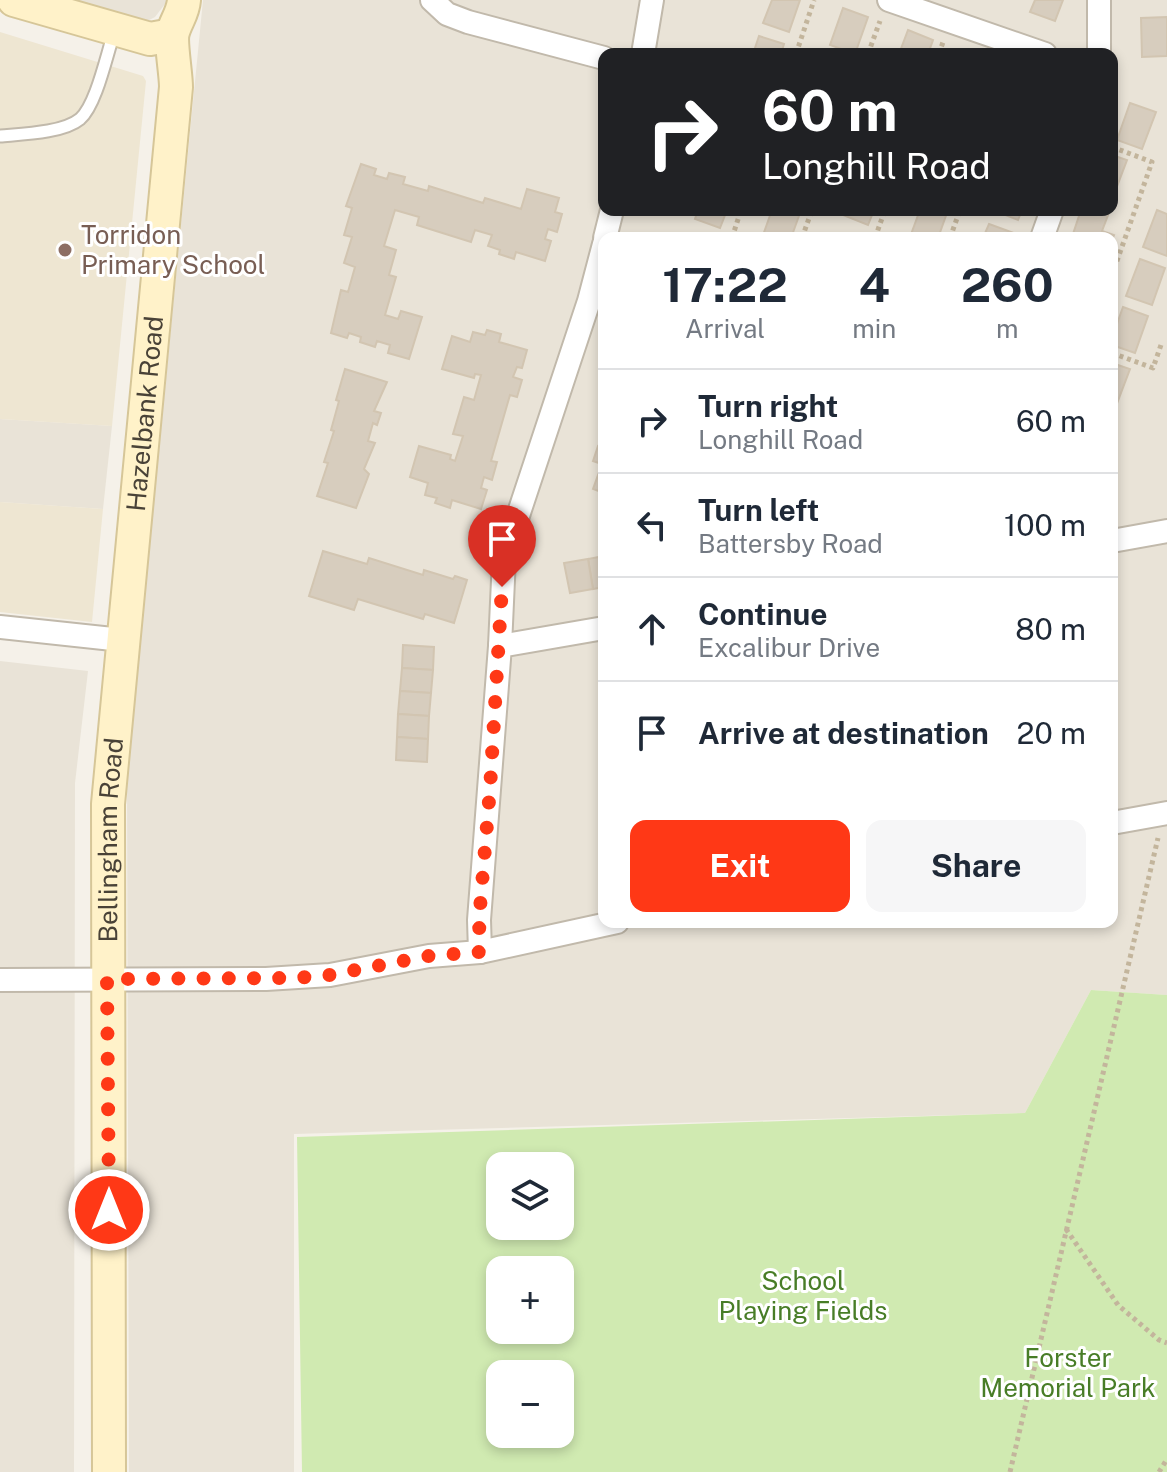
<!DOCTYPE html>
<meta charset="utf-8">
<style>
:root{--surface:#fff;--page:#f6f6f7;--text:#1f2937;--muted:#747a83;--line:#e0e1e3;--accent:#ff3816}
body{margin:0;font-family:"Public Sans",sans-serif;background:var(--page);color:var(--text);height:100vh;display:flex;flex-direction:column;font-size:30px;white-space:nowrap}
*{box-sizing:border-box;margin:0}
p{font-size:26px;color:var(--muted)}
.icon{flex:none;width:44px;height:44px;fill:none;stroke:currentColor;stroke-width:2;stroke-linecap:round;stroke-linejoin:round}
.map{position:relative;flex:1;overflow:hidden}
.side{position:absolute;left:598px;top:232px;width:520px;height:696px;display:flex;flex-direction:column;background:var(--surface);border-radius:16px;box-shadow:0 4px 12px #0003}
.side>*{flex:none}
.banner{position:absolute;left:598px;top:48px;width:520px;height:168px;border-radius:16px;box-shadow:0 4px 12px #0003;background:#202124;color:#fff;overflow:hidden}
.fabs{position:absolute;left:486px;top:1152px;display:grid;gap:16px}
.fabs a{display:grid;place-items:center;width:88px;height:88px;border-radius:16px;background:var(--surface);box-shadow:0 4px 12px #0003;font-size:40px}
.pin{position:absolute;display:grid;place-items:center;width:68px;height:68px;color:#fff;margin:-82px -34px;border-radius:50% 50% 50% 0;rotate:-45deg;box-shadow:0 0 8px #0007}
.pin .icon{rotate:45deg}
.me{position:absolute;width:88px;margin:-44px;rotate:0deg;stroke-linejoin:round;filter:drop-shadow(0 0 6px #0008)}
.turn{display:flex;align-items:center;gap:28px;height:168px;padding:0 32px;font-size:36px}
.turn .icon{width:104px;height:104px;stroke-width:2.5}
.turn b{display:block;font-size:56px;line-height:68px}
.eta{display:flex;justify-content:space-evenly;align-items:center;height:136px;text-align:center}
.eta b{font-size:48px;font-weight:700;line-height:56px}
.button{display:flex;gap:16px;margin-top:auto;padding:16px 32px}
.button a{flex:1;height:92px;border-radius:16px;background:var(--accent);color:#fff;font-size:32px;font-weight:700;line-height:92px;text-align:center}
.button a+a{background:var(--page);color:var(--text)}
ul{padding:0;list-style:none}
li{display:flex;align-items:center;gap:24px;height:104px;padding:0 32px;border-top:2px solid var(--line)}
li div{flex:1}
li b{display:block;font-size:30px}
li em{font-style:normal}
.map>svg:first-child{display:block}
.residential{fill:#e9e3d7;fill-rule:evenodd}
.education{fill:#eee6d2}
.green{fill:#d0eab1;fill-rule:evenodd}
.building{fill:#d7cdbe;stroke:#d2c5b1;stroke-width:2}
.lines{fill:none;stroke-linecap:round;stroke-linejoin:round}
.lane-casing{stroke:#c1b9ab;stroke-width:15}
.street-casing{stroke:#c1b9ab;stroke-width:26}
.secondary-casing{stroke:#d6c698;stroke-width:36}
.path{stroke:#c3b59c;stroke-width:5;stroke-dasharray:4 4;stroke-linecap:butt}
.lane{stroke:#fff;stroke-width:11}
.street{stroke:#fff;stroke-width:22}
.secondary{stroke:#fff2c9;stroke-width:32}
.route{stroke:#ff3816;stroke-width:14;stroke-dasharray:0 25.2}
.education-dot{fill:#8d6e63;stroke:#fff;stroke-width:3}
.labels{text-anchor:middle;stroke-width:6;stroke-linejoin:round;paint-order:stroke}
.education-label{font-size:26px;fill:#785e54;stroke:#fff;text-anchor:start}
.street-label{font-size:26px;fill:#494237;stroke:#fff}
.park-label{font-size:26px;fill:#487d27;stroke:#fff}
</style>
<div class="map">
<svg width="1167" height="1472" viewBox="0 0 1167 1472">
<rect width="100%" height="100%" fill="#f5f1e9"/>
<!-- residential -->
<g class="residential">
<path d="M64 0H168L155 17 145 22Z"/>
<path d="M203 0H1167V995L1091 990 1025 1113 294 1134V1472H129L127 776ZM604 54H1112V210H604ZM604 238H1112V922H604Z"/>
<path d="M0 419 112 426 103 509 0 502Z"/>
<path d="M0 661 88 671 75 783 74 1472H0Z"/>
</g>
<!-- education -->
<g class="education">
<path d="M0 32 143 76 146 81 112 426 0 419Z"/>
<path d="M0 502 103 509 92 622 0 612Z"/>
</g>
<!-- green -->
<path class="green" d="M1091 990 1167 995V1472H302L297 1137 1025 1113ZM560 1166V1226H500V1166ZM500 1270H560V1330H500ZM500 1374H560V1434H500Z"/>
<!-- building -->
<g class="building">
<path d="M772 0H800L789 32 763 23Z"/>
<path d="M1035 0H1063L1055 21 1030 12Z"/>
<path d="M843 8 868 17 855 54 830 45Z"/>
<path d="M1167 17V56L1142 57 1141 18Z"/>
<path d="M908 30 933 40 928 54H899Z"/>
<path d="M759 36 784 44 781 54H753Z"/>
<path d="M1130 103 1156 112 1142 149 1117 140Z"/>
<path d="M1112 155 1127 160 1113 197H1112Z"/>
<path d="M361 164 376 169 374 175 387 179 389 173 405 177 403 184 428 191 429 186 483 203 485 198 521 209 527 189 559 198 555 212 562 214 557 232 548 229 545 239 551 241 545 261 516 252 514 259 499 254 500 250 488 246 492 235 475 230 471 242 417 225 419 217 395 210 384 246 396 250 389 275 396 277 385 315 398 319 401 311 422 317 409 359 388 353 390 345 377 341 375 347 360 342 361 337 349 333 347 338 331 333 341 290 348 292 355 267 344 263 352 237 344 235 352 208 346 206Z"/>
<path d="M698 210H727L720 228 695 219Z"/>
<path d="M772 210H790L800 213 791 238H762Z"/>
<path d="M845 210H874L868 225 843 215Z"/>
<path d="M920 210H948L938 238 910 237Z"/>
<path d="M993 210H1022L1018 220Z"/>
<path d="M1081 210H1110L1102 231 1114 235 1112 240 1083 238 1073 234Z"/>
<path d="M1157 210 1167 214V256L1143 247Z"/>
<path d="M989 224 1014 233 1012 238H983Z"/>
<path d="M1140 259 1165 268 1152 305 1126 296Z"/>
<path d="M1123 307 1148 316 1135 353 1112 345V338Z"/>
<path d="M487 330 501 334 499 342 527 350 522 368 517 367 513 377 522 380 517 397 510 395 491 461 497 462 492 480 484 477 481 488 487 490 481 509 452 500 450 508 435 503 437 498 425 495 428 483 410 477 419 446 451 455 450 459 455 461 463 436 453 434 464 397 474 400 481 375 475 374 474 378 442 369 452 336 470 342 473 332 485 335Z"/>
<path d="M1112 363 1130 369 1116 406 1112 404Z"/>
<path d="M345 369 387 382 374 411 381 413 377 425 373 423 368 441 375 443 364 469 369 474 356 508 317 496 328 463 324 462 334 431 331 430 339 401 336 400Z"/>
<path d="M598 446 604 448V493L593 489 602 464 593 461Z"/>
<path d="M323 551 367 564 369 558 423 575 424 570 453 579 455 576 467 580 454 623 425 614 423 619 358 599 354 610 309 596Z"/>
<path d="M604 556V587L593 589 588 559Z"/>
<path d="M588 559 593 589 570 593 564 563Z"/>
<path d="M403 645 434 647 433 670 402 668Z"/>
<path d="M402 668 433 670 431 693 400 691Z"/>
<path d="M400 691 431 693 429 716 398 714Z"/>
<path d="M398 714 429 716 428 739 397 737Z"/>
<path d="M397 737 428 739 427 762 396 760Z"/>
</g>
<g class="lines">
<defs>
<path id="lane" d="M0 136C22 134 63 133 80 119 97 104 107 52 115 30"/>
<g id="street">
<path d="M432 0 447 14 468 22 604 58"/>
<path d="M889 0 1045 54"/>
<path d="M643 54 652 0"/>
<path d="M1099 54V0"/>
<path d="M605 238 612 210"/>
<path d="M1042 238 1052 210"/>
<path d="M1112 541 1167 531"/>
<path d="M0 627 122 640"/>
<path d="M500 646 504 558 589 301 604 244"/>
<path d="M1112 823 1167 813"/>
<path d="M480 952 479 920 500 646 604 628"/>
<path d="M0 980 266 979 330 975 429 956 480 952 617 922"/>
</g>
<g id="secondary">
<path d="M14 0 150 39 172 35"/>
<path id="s1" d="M109 1472 108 804 176 87C176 73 170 42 173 32 176 21 183 13 184 0"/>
</g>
</defs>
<!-- lane casing -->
<use href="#lane" class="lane-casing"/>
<!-- street casing -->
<use href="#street" class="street-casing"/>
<!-- secondary casing -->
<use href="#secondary" class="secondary-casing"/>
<!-- path -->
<g class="path">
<path d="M796 54 814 0"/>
<path d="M868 54 880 21"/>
<path d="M939 54 943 42"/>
<path d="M1112 147 1152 162 1112 275"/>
<path d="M732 238 741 210"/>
<path d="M802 238 812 210"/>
<path d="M875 238 885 210"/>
<path d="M950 238 960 210"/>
<path d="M1112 353 1153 368 1162 342"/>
<path d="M1066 1229 1118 1305 1159 1340 1167 1343"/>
<path d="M1010 1472 1158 838"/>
<path d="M1159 1472 1167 1459"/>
</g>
<!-- lane -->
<use href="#lane" class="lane"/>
<!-- street -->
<use href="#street" class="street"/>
<!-- secondary -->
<use href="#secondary" class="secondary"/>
</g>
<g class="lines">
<!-- route -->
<path class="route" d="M109 1210 107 979 296 978 330 975 429 956 480 952 479 920 490 789 502 587"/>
</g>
<!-- markers -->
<circle class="education-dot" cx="65" cy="250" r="8"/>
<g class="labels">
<!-- education labels -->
<g class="education-label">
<text x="81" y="244">Torridon<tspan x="81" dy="30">Primary School</tspan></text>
</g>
<!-- street labels -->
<g class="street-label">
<text dy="9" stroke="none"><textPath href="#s1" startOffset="1060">Hazelbank Road</textPath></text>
<text dy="9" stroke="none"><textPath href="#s1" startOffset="632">Bellingham Road</textPath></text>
</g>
<!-- park labels -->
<g class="park-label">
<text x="803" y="1290">School<tspan x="803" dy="30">Playing Fields</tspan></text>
<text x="1068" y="1367">Forster<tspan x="1068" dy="30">Memorial Park</tspan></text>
</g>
</g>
</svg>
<div class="fabs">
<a><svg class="icon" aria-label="layers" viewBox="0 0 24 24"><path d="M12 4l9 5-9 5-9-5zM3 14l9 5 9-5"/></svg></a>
<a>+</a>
<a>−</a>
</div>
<div class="pin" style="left:502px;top:587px;background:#d93025"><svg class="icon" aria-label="arrive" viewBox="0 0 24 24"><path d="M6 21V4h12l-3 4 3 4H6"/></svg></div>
<svg class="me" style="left:109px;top:1210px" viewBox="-20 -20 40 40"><circle r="17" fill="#ff3816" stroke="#fff" stroke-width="3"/><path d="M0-11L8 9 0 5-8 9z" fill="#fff"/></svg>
<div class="banner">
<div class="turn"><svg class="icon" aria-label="right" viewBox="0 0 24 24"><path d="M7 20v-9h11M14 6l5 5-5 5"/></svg><div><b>60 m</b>Longhill Road</div></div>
</div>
<section class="side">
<div class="eta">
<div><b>17:22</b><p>Arrival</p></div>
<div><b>4</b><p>min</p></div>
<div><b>260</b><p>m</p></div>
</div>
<ul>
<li><svg class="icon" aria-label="right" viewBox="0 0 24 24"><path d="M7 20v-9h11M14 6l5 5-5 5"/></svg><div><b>Turn right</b><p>Longhill Road</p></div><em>60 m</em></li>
<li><svg class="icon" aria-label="left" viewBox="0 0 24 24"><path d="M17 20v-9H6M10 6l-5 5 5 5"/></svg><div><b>Turn left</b><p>Battersby Road</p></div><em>100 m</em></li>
<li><svg class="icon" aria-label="ahead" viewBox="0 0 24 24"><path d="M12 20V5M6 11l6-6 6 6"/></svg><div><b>Continue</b><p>Excalibur Drive</p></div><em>80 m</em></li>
<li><svg class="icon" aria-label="arrive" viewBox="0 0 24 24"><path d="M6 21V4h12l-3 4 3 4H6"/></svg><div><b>Arrive at destination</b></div><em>20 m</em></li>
</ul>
<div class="button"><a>Exit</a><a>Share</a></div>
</section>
</div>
